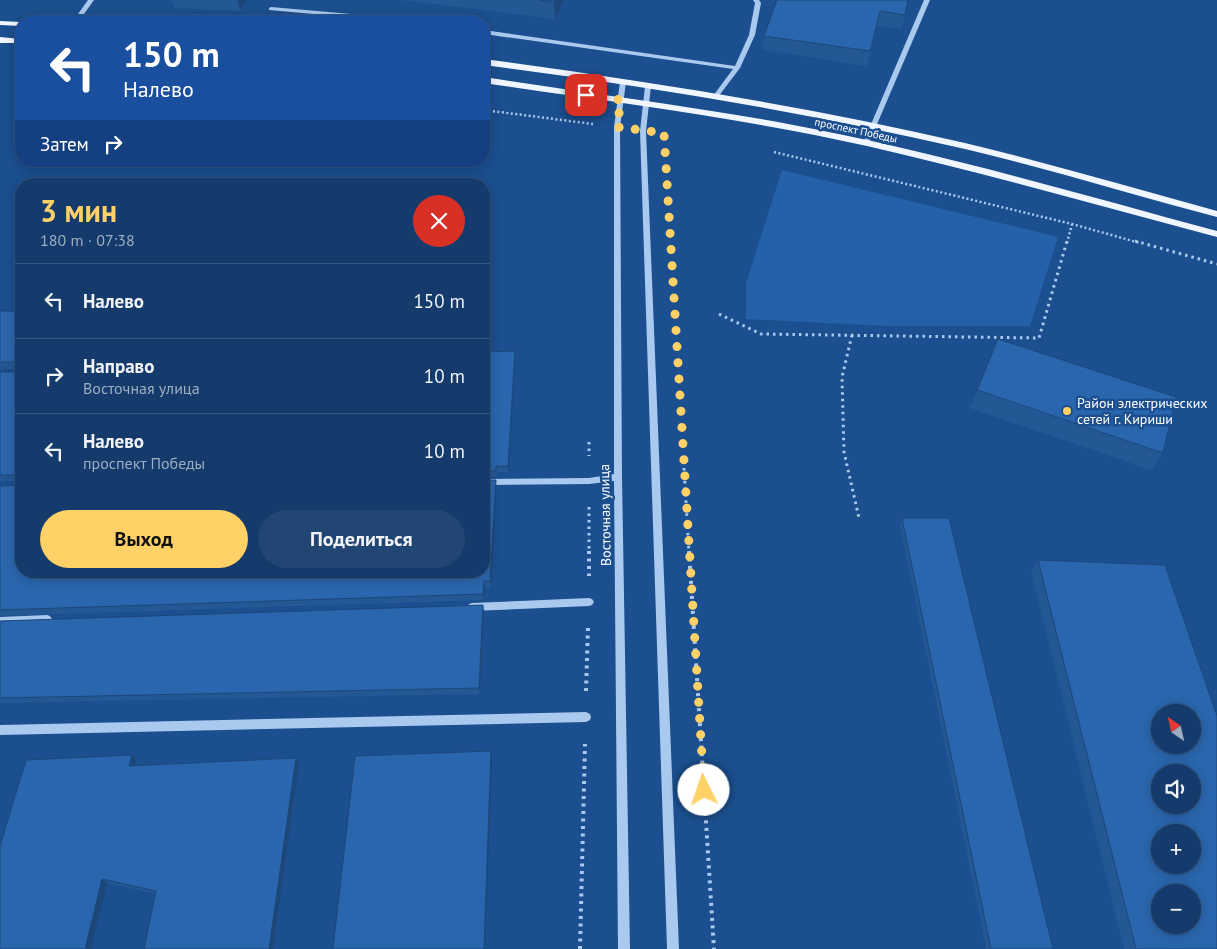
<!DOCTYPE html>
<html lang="ru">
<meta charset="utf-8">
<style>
:root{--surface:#143b6b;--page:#214673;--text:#f1f3f6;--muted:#9dadc1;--line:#33557e;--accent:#ffd166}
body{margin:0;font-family:"PT Sans",sans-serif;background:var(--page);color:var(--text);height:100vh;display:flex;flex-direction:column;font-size:19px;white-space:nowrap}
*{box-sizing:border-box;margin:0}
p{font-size:16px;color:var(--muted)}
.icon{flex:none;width:28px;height:28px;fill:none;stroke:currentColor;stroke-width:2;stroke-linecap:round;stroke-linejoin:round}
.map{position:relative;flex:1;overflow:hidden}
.sheet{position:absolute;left:15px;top:178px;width:475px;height:400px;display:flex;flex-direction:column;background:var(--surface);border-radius:20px;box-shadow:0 2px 12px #0003,0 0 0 1px var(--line)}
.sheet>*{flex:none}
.banner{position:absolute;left:15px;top:15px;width:475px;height:152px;border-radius:20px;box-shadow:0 2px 12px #0003,0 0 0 1px var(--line);background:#1a4fa0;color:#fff;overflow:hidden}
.needle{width:32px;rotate:326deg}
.buttons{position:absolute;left:1151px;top:704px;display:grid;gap:10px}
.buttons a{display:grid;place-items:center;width:50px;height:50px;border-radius:50%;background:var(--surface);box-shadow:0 2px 12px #0003,0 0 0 1px var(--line);font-size:25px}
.pin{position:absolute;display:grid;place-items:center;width:42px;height:42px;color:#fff;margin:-21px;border-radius:10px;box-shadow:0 2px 8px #0006}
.me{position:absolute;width:55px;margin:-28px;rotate:356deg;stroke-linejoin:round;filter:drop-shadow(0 0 4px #0008)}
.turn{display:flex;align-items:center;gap:18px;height:105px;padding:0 25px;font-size:22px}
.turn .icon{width:65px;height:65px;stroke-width:2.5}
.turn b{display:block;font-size:35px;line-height:42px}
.then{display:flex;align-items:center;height:48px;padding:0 25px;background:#0003;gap:10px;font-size:19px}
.round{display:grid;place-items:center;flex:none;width:52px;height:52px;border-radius:26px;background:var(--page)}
.headline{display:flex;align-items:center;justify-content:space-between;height:85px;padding:0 25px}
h1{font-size:30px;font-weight:700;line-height:38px;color:var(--accent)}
.button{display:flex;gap:10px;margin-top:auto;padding:10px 25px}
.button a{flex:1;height:58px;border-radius:30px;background:var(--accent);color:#111;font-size:20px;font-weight:700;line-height:58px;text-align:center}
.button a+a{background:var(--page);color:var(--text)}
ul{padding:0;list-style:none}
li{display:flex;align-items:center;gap:15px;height:75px;padding:0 25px;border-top:1px solid var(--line)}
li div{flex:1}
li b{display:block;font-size:19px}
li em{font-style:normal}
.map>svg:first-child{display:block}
.green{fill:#2461a8}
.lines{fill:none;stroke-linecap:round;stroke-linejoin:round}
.path-far2{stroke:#a9c9ee;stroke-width:2.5;stroke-dasharray:2 2.5;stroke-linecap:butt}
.path-far1{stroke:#a9c9ee;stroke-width:3;stroke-dasharray:2.5 4;stroke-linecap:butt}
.path{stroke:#a9c9ee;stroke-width:4;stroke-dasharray:3 4.5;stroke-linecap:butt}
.minor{fill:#a9c9ee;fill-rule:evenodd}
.major{fill:#f0f6ff;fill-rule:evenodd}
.wall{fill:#245895}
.shaded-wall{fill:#1d4779}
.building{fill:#2a66ad;stroke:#1d4779;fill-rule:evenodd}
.route{stroke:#ffd166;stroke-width:9;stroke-dasharray:0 16.2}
.poi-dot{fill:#ffd166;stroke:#1b4f8f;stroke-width:2}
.labels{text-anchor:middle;stroke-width:5;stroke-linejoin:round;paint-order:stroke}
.far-street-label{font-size:11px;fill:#fff;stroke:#1b4f8f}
.poi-label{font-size:14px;fill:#fff;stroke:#1b4f8f;text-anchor:start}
.street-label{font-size:14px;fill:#fff;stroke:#1b4f8f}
</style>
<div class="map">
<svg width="1217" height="949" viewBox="0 0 1217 949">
<rect width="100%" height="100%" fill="#1b4f8f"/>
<!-- green -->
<path class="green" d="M782 170 1058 237 1030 326H886L746 319V283Z"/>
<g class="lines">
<!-- path-far2 -->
<g class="path-far2">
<path d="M484 110 593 124"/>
<path d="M774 152 1072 224 1140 243"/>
<path d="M1067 243 1072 224"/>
</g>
<!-- path-far1 -->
<g class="path-far1">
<path d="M1135 241 1217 264"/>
<path d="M719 314 761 334 1039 338 1067 241"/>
<path d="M852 335 842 377 844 452 859 518"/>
<path d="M589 442V456"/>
<path d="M684 468 689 553"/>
<path d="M589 507V553"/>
</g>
<!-- path -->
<g class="path">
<path d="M589 551V576"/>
<path d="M689 551 714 949"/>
<path d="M586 691 588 627"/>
<path d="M580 949 585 744"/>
</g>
<!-- minor -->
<g class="minor">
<path d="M88 0H94L79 21H73Z"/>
<path d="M753 0H759L761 3 755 35 740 68 718 97 716 98 713 96 733 69 484 34V30L735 66 749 35 755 3Z"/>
<path d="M924 0H930L869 143 866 145 864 144 863 143Z"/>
<path d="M271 7 409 19 412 21H392L269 10V8Z"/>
<path d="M623 80 626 82 620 127 622 477 630 949H618L614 481 589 484 484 485V479L589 478 614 474V127L620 82Z"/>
<path d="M648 84 651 86 646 131 679 949H667L640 131 645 86Z"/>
<path d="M589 598 592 599 594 602 592 605 589 606 472 611 469 610 467 607 469 604 472 603Z"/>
<path d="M47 615 50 616 52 619 50 622 47 623 0 625V617Z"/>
<path d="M586 712 590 714 591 717 590 720 586 722 0 735V725Z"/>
</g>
<!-- major -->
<g class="major">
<path d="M0 21 21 22V26L0 25Z"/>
<path d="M0 37 21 39V43H0Z"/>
<path d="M484 59C645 81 806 106 965 143 1049 163 1133 188 1217 211V217C1133 195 1050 169 965 149 806 112 645 86 484 65Z"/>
<path d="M484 77C584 93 684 105 783 123 930 150 1073 192 1217 231V237C1101 206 985 173 867 146 741 118 612 102 484 83Z"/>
</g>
</g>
<!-- wall -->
<g class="wall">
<path d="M171 0H247L241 11 174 8Z"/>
<path d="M400 0H564L555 19Z"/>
<path d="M908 0 902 29 877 26 867 66 762 50 764 36Z"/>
<path d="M0 311 496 487 491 587H485L484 600 0 616V486L18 485V481H0V372H18V369H0Z"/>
<path d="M998 339 1163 453 1151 470 970 408Z"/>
<path d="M515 351V358L509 472H497V477H484V352Z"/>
<path d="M902 518 1053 949H986L900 524Z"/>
<path d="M1038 560 1217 949H1124L1031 572Z"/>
<path d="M484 611 480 694 0 703V621Z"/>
<path d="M132 755 136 760 135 765 296 758 299 763 156 894 107 883 0 949Z"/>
</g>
<!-- shaded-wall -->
<g class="shaded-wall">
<path d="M237 0H247L241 11Z"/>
<path d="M555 0H564L555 19 554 2Z"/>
<path d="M515 351V358L509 472 508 466Z"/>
<path d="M496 480V487L491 587 490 581Z"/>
<path d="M484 581 485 587 484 600 483 594Z"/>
<path d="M483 605 484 611 480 694 479 688Z"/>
<path d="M491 751 492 756 485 949H484Z"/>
<path d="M132 755 136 760 134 771 129 766Z"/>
<path d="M296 758 299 763 273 949H269Z"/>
<path d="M102 879 107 883 91 949H85Z"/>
</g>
<!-- building -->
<g class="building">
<path d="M539 0H555L554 2Z"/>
<path d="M777 0H908L905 15 880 11 870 51 764 36Z"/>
<path d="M0 311H21V571H484V480H496L490 581H484L483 594 0 610V486L18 485V477L16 475H0V372H18L19 364 17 362H0Z"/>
<path d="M998 339 1176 397 1163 453 977 390Z"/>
<path d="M515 351 508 466H496V471H484V352Z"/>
<path d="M902 518H949L1053 949H991Z"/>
<path d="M1038 560 1165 565 1217 716V949H1136ZM1160 712H1192V745H1160ZM1160 772H1192V805H1160ZM1160 832H1192V865H1160ZM1160 892H1192V925H1160Z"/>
<path d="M483 605 479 688 0 698V621Z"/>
<path d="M491 751 484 949H333L355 756Z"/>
<path d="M132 755 129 766 296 758 269 949H144L156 891 102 879 85 949H0V846L26 760Z"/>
</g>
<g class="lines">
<!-- route -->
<path class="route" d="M586 95 621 100 617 127 664 133 704 790"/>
</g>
<!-- markers -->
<circle class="poi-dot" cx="1067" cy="411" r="5"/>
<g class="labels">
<!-- far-street labels -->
<g class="far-street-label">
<text transform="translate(856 130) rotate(12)" y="4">проспект Победы</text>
</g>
<!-- poi labels -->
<g class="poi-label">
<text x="1077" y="408">Район электрических<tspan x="1077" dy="16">сетей г. Кириши</tspan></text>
</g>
<!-- street labels -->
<g class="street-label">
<text transform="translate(605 515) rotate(-91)" y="5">Восточная улица</text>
</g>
</g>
</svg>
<div class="buttons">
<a><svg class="needle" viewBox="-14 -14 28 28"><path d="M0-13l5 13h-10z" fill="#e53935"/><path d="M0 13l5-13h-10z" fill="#9dadc1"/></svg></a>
<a><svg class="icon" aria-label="sound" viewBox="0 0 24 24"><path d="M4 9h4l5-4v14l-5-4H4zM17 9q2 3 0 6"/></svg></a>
<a>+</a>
<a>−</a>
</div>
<div class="pin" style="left:586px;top:95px;background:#d93025"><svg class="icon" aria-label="arrive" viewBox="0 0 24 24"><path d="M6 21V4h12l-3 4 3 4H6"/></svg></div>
<svg class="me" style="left:704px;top:790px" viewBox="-20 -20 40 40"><circle r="19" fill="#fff"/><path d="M0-13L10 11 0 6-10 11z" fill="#ffd166"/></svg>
<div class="banner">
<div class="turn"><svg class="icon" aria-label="left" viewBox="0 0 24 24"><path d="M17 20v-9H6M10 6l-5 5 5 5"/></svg><div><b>150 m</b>Налево</div></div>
<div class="then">Затем<svg class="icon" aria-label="right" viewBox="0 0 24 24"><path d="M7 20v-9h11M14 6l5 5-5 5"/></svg></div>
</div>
<section class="sheet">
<div class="headline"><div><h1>3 мин</h1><p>180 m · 07:38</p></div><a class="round" style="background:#d93025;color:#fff"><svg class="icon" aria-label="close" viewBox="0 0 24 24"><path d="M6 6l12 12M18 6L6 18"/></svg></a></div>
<ul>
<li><svg class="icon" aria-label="left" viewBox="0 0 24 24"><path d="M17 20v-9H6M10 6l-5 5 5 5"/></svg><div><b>Налево</b></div><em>150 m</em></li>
<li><svg class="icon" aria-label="right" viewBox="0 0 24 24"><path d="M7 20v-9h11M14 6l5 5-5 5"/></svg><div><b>Направо</b><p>Восточная улица</p></div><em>10 m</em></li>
<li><svg class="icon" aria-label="left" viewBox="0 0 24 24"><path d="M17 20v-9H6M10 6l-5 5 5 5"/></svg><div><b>Налево</b><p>проспект Победы</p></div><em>10 m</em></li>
</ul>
<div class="button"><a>Выход</a><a>Поделиться</a></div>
</section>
</div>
